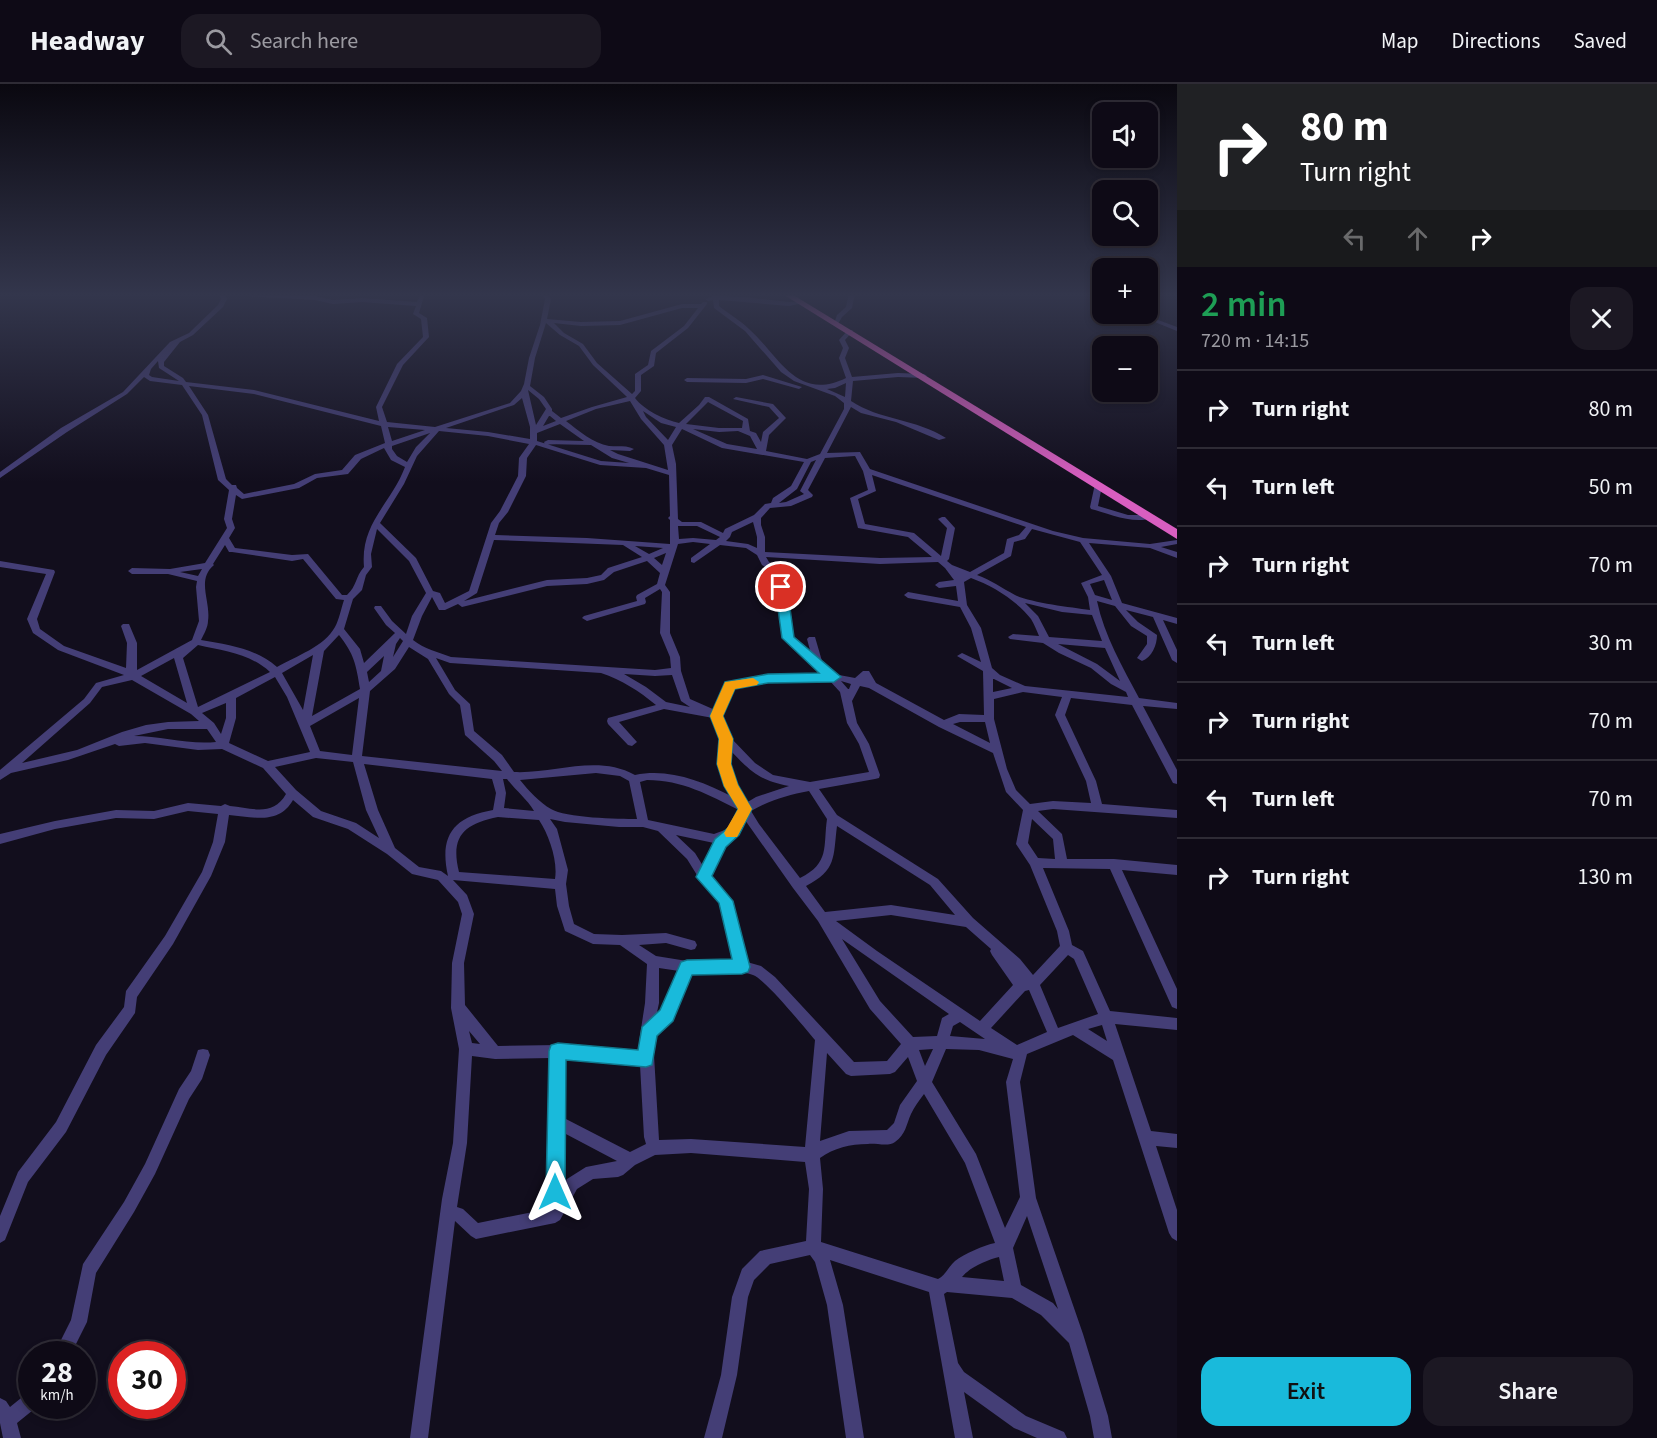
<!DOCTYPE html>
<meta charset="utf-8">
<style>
:root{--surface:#0e0a16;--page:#1c1823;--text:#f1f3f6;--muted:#9b9aa1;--line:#2e2b35;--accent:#19badb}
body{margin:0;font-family:"Source Sans 3",sans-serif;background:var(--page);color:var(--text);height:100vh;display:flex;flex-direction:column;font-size:22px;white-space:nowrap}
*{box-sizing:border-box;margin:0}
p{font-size:20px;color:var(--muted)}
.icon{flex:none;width:33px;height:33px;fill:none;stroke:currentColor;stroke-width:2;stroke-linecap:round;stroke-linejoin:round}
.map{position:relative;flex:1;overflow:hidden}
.panel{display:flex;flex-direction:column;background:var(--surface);width:480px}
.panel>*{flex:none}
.guide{background:#202124;color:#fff;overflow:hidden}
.fabs{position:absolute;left:1092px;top:18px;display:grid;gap:12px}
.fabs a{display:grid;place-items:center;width:66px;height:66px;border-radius:12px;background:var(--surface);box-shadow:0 3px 9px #0003,0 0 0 2px var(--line);font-size:30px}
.speed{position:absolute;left:18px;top:1257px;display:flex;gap:12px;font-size:30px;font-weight:700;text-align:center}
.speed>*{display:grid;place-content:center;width:78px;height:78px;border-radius:50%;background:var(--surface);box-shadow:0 3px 9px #0003,0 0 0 2px var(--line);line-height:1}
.speed small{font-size:15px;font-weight:400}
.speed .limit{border:9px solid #d22;background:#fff;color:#111}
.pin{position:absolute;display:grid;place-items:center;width:51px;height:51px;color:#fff;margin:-26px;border:3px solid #fff;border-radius:50%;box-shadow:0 2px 6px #0007}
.me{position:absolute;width:66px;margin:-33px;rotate:0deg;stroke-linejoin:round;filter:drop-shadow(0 0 4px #0008)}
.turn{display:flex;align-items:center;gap:21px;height:126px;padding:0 24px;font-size:27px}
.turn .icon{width:78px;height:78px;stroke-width:2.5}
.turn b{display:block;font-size:42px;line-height:51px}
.lanes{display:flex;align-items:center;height:57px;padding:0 24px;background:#0003;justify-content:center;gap:30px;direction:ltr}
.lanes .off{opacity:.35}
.round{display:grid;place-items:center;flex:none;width:63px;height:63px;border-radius:18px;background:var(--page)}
.headline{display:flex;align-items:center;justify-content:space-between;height:102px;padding:0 24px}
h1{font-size:36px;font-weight:600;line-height:45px;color:#1e9e55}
.button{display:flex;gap:12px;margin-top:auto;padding:12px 24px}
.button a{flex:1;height:69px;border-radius:18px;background:var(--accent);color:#111;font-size:24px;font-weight:600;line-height:69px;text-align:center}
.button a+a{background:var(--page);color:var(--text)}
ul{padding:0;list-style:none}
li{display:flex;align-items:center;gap:18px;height:78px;padding:0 24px;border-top:2px solid var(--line)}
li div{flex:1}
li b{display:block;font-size:22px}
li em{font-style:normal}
header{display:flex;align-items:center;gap:36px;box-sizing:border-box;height:84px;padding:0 30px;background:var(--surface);border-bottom:2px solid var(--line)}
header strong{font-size:28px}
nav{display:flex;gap:33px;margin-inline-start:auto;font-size:21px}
.search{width:420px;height:54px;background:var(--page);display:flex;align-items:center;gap:15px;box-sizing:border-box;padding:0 21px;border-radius:18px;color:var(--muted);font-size:22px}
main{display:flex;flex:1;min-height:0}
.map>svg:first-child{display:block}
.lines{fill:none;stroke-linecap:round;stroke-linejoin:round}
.minor{fill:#443e76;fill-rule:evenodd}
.trunk{fill:#d85ec0;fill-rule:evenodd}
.route{fill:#19badb;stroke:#10798e;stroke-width:1.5}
.slow{fill:#f59e0b}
</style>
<header>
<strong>Headway</strong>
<div class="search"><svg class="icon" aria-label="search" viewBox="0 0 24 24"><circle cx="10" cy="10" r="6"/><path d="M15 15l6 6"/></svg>Search here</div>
<nav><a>Map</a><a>Directions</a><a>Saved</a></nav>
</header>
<main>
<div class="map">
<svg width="1177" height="1354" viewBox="0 0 1177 1354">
<rect width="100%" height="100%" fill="#120e1d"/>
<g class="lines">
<!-- minor -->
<g class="minor">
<path d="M219 209 315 212 333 216 362 214 417 218 421 209H425L419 229 427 234 429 253 403 281 382 323 387 338 435 343 510 319 521 307 524 300 529 274 540 241 545 215 540 209H545L551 215 547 235 581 238 620 237 682 220H701L703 218H707V220L688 244 656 269 654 282 641 291V307L635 314C644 326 665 336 679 339L699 321 705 313H709L748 335 750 347 756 349 761 358 763 348 779 334 769 323 733 315 736 313 773 320 786 334 769 351 766 367 807 375 820 370 844 325V319L835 312 794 297 781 288 745 247 714 224 713 216 708 217 705 215 712 213 709 209H714L718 212 745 213 789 218 803 217V219L789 222 719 216V222C729 230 740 236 749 245 780 273 797 318 846 294L839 274 843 264 839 256 848 246H852L853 247 845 256 849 264 845 274 852 293 898 289 924 290 927 292 924 294 898 293 853 297 851 317C879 336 917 335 946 354L939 356 896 338 861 329 851 323 827 369 860 368 870 385 1053 447 1083 454 1150 460 1177 456V460L1161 463 1177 468V474L1150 464 1089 459 1111 492 1122 519 1177 534V540L1163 536 1177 566V579L1172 576 1153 533 1126 526 1138 538 1157 551C1157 561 1152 573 1142 577L1137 574 1147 560V552L1131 542 1115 522 1097 517C1104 551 1123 584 1139 614L1177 619V625L1143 622 1177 686V700L1173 699 1132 621 1071 614 1065 631 1096 697 1102 720 1177 726V734L1053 725 1038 727 1062 750 1067 775H1114L1177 781V791L1122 786 1177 905V925L1172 923 1110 785 1043 784 1069 847 1072 861 1083 867 1110 927 1177 934V946L1115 940 1151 1047 1177 1050V1064L1156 1062 1177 1126V1157L1172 1154 1169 1149 1113 976 1073 951 1027 970 1020 998 1036 1114 1083 1250 1108 1332 1112 1354H1094L1090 1332 1069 1259 1041 1231 1012 1214 947 1208 944 1210 958 1279 964 1288 1026 1332 1064 1348 1067 1354H1037L1014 1344 964 1308 973 1354H955L929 1208 830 1176 843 1221 864 1354H846L827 1221 815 1178 810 1171 770 1180 754 1196 748 1213 737 1291 722 1354H704L721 1291 732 1213 742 1185 760 1167 806 1157 809 1105 805 1078 691 1069 655 1071 635 1081 623 1091 618 1093 593 1095 577 1105 560 1136 555 1139 476 1155 471 1152 455 1137 428 1354H410L442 1115 453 1059 459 965 451 924 452 879 462 830 458 818 438 796 412 790 387 770 348 745 313 733 293 716C279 741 253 733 229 731L225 758 211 792 173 860 137 913 135 929 106 971 66 1048 28 1098 5 1156 0 1159V1132L18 1088 56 1038 96 961 124 923 126 907 165 852 202 788 213 758 218 730 188 727 154 735 116 734 55 745 0 760V750L55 737 116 726 154 727 188 719 221 722 225 720 230 722C252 724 273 733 286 710L263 684 222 665 198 666 145 659 119 662 115 660 68 676 11 689 0 696V686L84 615 96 599 124 591 58 566 33 549 27 535 46 490 0 483V477L54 486 55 488 37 535 40 545 64 562 126 584 127 559 121 542 123 540H129L137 559V586L192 556 199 537 196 503 197 497 168 490H132L128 487 132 484 170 485 205 479 227 444 224 435 229 406 218 396 202 331 182 301 150 297 144 293 127 310 67 348 0 394V388L61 344 123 308 170 258 189 249 218 221 221 215ZM225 211 315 216 333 220 362 218 416 222 413 230 421 235 423 253 397 280 376 323 379 337 254 306 186 298 183 294 164 282V278L180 258 193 251 223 223 227 215ZM682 224H698L684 242 651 267 648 281 635 290V307L632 310 597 279 583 260 564 249 554 239 581 242 620 241ZM546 239 560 251 579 262 593 281 627 313 592 323 561 334 552 327V325L544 313 530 302 535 274ZM158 277 159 284 179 297 152 293 149 291 151 285ZM846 299 845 313 827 305 835 304ZM189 302 254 310 381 342 385 359 355 371 342 386 315 390 294 400 244 410 237 404 236 401H232L226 395 208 331ZM528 306 539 315 546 325 536 341ZM522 314 530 343V355L488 348 446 344 514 321ZM630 317 641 335 664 361 668 386 618 370 610 366 630 367 634 365C626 361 618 363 609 362 593 359 579 347 566 337L596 325ZM708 318 743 337 742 344H719L686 340ZM643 327 661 339 676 343 668 356 646 333ZM550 332 556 337 543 342 549 332ZM560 340 584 357 548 356 544 358 545 360 591 361 612 374 629 379 601 377 537 357V349ZM388 343 425 346 392 357ZM682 345 722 364 804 378 791 402 773 414 771 419 765 420 754 431 725 445 723 449 701 438H682L678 435 676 380 672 361ZM693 345 719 348 738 347 750 352 757 365 727 360ZM439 347 488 352 529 360 519 374 518 392 500 427 491 439 469 507 445 519 440 509 433 507 416 474 380 439 404 400 417 372ZM430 349 416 363 407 378 397 372 392 365V362ZM536 361 600 381 646 384 669 391 670 432 668 434 670 436V460L587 454 495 451 499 439 508 428 526 392 527 374ZM384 364 391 376 405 383C391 420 360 439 364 483 355 493 357 502 347 511H342L308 470 292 471 235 464 229 454 235 444 232 435 236 411 242 415 299 404 317 394 348 390 361 375ZM855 372 863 387 868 406 850 414 858 444 908 453 932 473 880 474 765 468V453L761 441V434L770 424 791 422 812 413 813 411 808 406 825 374ZM816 376 800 407 804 410 786 418 779 419 797 405 811 378ZM872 391 1026 443 1019 451 1007 455 1004 469 970 488 952 481 947 477 949 475 955 444 945 433H942L938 435 947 444 941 472 914 449 865 440 858 415 876 407ZM753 438 757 453V464L748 460 726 457 730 453 732 448ZM678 442H697L720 453 716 456 693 454 679 455ZM377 445 409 477 426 509 412 532 406 550 392 537 381 522H375L374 524 386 541 395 549 364 579 360 565 344 545 353 515 362 506 366 491 372 483 371 470ZM1032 445 1080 458 1102 491 1081 499 1088 513 1090 526C1070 523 1032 519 1015 511 1002 504 991 496 977 491L1011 472 1014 458 1025 455ZM494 456 623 461 642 473 608 484 601 491 587 494 547 496 464 517 477 509ZM693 458 710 460 691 474V478L694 479 720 461 746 464 757 471 762 481 774 489 781 520 783 554 810 580 815 581 822 589 768 591 726 599 721 615 715 626 690 615 681 587 680 573 670 549V508L665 501 678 460ZM225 461 229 468H232L292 477 303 475 336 515 344 516C341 525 339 536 335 543 324 563 296 572 277 583 255 564 229 561 201 556 204 550 208 543 208 537 211 517 196 496 214 481L213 480ZM635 462 663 464 649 470ZM666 469 662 481 654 474ZM766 473 880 480 938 478 945 484 954 496 939 498 935 501 939 504 956 502 958 517 908 508 904 511 908 514 960 523 971 544 981 578 962 569 957 572 983 587 984 631 959 630 944 636 876 599 869 587H863L855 594 834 590 822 577 815 553H809L807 555 811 570 793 553 789 520 782 488 769 478ZM647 477 660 489 657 500 637 511 636 513 637 517 584 532 582 534 587 537 645 520 646 518 645 514 660 505 662 508 660 549 670 573 671 584 655 586 451 573C438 568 424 565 413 556L422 532 432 513 439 526H445L458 520 462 523 547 502 587 500 604 496 614 488ZM202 485 198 492 180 488ZM971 494C993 502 1016 516 1031 535 1034 540 1037 547 1039 552L1013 550 1008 553 1010 555 1043 559 1059 569 1091 584 1111 600 1126 608 1128 613 1025 602 1000 591 992 584 981 544 967 521 964 498ZM1104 496 1112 516 1095 511 1090 500ZM1025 519 1062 528 1092 531 1102 557 1049 553 1038 532ZM339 551C354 570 356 580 360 605L312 632 324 567ZM400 554 403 557 393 573 396 560ZM1058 560 1105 564 1120 597 1097 580ZM198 561C224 567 249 569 270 588L198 623 183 574ZM409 563 428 575 449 610 460 621 465 651 494 677 502 687 362 672 370 607 395 585ZM313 571 303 626 282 589ZM384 572 381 587 369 598 367 588ZM174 574 187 619 141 592ZM436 574 450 579 601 589C622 596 639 607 656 621L608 634 607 637 608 640 628 661 632 662 637 658 619 638 664 625 713 634 721 655 719 680 731 712C701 697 669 684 635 691 597 670 554 690 514 688L502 671 474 647 470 620 455 606ZM624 590 655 592 672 591 681 617 690 623 666 618 646 603ZM275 593 287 613 310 668 268 677 229 659 236 634V614ZM821 595 829 596 840 608 847 639 859 660 869 688 810 698 773 691 755 679 730 653 722 631 731 615 733 604 768 597ZM993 595H994L1012 604 993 608ZM132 596 191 630 199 637 168 638 146 641 122 648 77 666 22 679 90 619 102 603ZM841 597 851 600 849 605H848ZM860 602 869 604 939 643 993 669 1006 708 1023 726 1016 760 1030 781 1057 847 1060 862 1033 891 1020 875 973 834 938 795 837 731 819 705 875 695 879 694 880 691 869 660 857 639 852 617ZM1023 608 1062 613 1055 631 1086 697 1091 719 1053 717 1030 720 1016 706 1007 685 994 635V615ZM359 614 352 671 320 667 310 642ZM226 619V634L221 650 214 639 202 629ZM960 638H985L990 659 953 640ZM168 645H207L216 658C189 661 161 652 134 652ZM730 666C751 688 759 696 789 702L756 713 746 719C737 702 729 685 730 666ZM316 674 353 678 366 726 379 754 356 739 321 727 296 706 275 683ZM364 680 492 695 496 709 493 726C453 733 439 752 448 792L441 787 419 783 395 764 378 726ZM596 689 620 692 629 697 637 735C619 735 565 734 551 725 540 719 528 706 520 696ZM503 695H507C516 707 527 715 534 727L504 724 506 709ZM647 696C682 696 709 711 739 726L730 744 714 750 648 736 640 698ZM809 707 827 735C823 763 830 779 800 794L759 740 751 727C770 716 788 711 809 707ZM498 733 539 736C549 751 558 777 555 795L459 788C450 752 464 740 498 733ZM550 735 565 738 619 743H643L658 747 687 775 700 796 721 819 734 877H687L656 872 639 861 666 859 691 866 695 865 697 861 695 857 666 849 622 851 594 850 574 840 569 822 566 800 568 786 557 745ZM1032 735 1053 755 1055 775 1038 774 1028 759ZM745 736 793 804 818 837 870 925 901 960 887 977 854 978 775 893 761 882 747 878 732 817 710 792 724 762 738 750ZM837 742 930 801 955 831 891 821 825 828 806 802C837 786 833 773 837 742ZM676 751 714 759 703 782 695 769ZM453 796 555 805 557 822 565 847 593 860 620 861 647 880 645 919 639 958 640 968 558 961 498 962 465 921 464 879 474 830 467 811ZM891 831 966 843 991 865 990 867 992 871 1013 901 980 937 877 867 836 837ZM842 855 949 930 942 934 937 952 913 953 880 917ZM1068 871 1074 875 1098 930 1058 944 1040 901ZM659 884 679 887 662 928 656 933 659 919ZM691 889C706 889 740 885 753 891 766 896 803 942 815 956L805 1063 691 1055 659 1056 653 954 672 936ZM1029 906 1047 948 1017 961 991 944 1025 907ZM960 938 985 955 950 952 953 942ZM1102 941 1107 957 1088 945ZM469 947 480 960 472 959ZM933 965 925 982 919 966ZM946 965 979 966 1013 975 1006 998 1020 1113 1005 1144 976 1070 932 998ZM827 969 846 990 851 992 890 990 895 988 908 973 917 997 900 1021 894 1039 887 1046 849 1047 820 1057ZM472 972 495 975 551 974 550 1033 548 1037 550 1041 548 1125 478 1139 463 1125 457 1123 467 1059ZM565 974 640 981 644 1053 646 1060 630 1068 564 1034ZM924 1010 965 1079 995 1159C984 1161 964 1170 955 1177 948 1183 946 1191 938 1195L821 1158 823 1105 820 1074C834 1064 850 1060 868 1060 876 1059 889 1063 895 1058 906 1050 906 1041 911 1030 914 1023 919 1017 924 1010ZM564 1049 617 1077 586 1083 567 1095 563 1102ZM1027 1132 1058 1225 1053 1219 1021 1201 1013 1164ZM999 1173 1004 1197 962 1193C970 1183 987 1176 999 1173Z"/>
<path d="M849 209H855L852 224 842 233 838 240H834L837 231 846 223Z"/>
<path d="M1093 209H1102V213L1094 210Z"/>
<path d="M1135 230H1142L1177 243V247Z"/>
<path d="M763 291 802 303 799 305 763 295 746 299 687 298 684 296 687 294 746 295Z"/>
<path d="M1095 400 1102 402 1098 422 1128 431H1148L1152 433C1137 442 1107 429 1091 425L1090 423Z"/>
<path d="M203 965 208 966 210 971 202 995 189 1015 155 1090 134 1128 96 1189 87 1238 71 1270H54L71 1236 83 1180 124 1118 145 1080 179 1005 191 987 198 966Z"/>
<path d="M32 1308V1322H38L17 1339 21 1354H3L0 1339V1314L6 1317 10 1323 26 1310Z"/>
</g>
<!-- trunk -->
<path class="trunk" d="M781 209H790L1177 445V455Z"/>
</g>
<!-- sky -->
<linearGradient id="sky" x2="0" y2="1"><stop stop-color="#0a0810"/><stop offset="0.53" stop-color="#33364c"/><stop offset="1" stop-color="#33364c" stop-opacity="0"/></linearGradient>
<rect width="1177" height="398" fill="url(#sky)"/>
<!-- route -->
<path class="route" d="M781 500 787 503 794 553 841 593 834 598 768 599 735 605 723 632 733 655 731 680 738 701 752 725 739 751 726 763 712 792 733 817 750 883 748 888 742 890 692 891 673 937 657 952 652 981 646 983 566 976 565 1108 562 1115 555 1117 548 1115 546 1108 549 967 551 961 558 959 638 966 642 943 660 926 681 878 687 876 732 875 719 819 696 793 715 755 729 743 738 725 724 702 717 680 719 655 710 632 725 598 768 590 819 589 782 554 775 503Z"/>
<!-- slow -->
<path class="slow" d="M753 594 759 598 757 601 735 605 723 632 733 655 731 680 738 701 752 725 737 753H726L724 749 738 725 724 702 717 680 719 655 710 632 725 598Z"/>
</svg>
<div class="fabs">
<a><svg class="icon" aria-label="sound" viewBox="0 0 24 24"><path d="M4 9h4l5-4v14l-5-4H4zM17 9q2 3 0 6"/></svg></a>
<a><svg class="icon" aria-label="search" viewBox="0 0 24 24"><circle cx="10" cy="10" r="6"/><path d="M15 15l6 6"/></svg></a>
<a>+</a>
<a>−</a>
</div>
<div class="speed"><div>28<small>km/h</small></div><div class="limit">30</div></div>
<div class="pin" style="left:781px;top:503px;background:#d93025"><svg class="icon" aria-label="arrive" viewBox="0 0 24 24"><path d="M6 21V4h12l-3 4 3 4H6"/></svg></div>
<svg class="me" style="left:555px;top:1108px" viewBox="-20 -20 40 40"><path d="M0-17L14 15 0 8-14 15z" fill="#19badb" stroke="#fff" stroke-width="4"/></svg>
</div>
<section class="panel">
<div class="guide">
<div class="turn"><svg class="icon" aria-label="right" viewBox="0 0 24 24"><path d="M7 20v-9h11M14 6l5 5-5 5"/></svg><div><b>80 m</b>Turn right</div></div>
<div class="lanes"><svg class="icon off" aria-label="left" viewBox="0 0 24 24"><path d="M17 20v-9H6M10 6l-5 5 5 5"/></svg><svg class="icon off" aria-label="ahead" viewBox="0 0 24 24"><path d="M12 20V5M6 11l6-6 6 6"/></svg><svg class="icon" aria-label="right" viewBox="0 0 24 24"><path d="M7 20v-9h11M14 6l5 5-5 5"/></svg></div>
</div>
<div class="headline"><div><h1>2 min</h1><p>720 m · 14:15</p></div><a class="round"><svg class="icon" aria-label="close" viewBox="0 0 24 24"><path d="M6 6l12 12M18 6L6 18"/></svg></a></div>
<ul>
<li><svg class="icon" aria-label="right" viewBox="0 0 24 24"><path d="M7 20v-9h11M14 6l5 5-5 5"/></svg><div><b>Turn right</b></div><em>80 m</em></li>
<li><svg class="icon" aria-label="left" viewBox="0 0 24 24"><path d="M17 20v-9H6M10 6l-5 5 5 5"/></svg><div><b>Turn left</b></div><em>50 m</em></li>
<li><svg class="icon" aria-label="right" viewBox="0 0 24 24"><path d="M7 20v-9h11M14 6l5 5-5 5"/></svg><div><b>Turn right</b></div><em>70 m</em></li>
<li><svg class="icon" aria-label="left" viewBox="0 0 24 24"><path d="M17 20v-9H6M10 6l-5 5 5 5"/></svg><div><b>Turn left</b></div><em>30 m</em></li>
<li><svg class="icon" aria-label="right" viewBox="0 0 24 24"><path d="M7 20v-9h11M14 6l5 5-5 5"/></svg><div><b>Turn right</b></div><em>70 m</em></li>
<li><svg class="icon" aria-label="left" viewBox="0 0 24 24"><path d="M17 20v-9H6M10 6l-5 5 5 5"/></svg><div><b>Turn left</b></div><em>70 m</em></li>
<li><svg class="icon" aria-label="right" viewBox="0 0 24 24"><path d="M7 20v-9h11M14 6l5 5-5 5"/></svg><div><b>Turn right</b></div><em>130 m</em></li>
</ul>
<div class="button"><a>Exit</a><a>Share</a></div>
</section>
</main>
